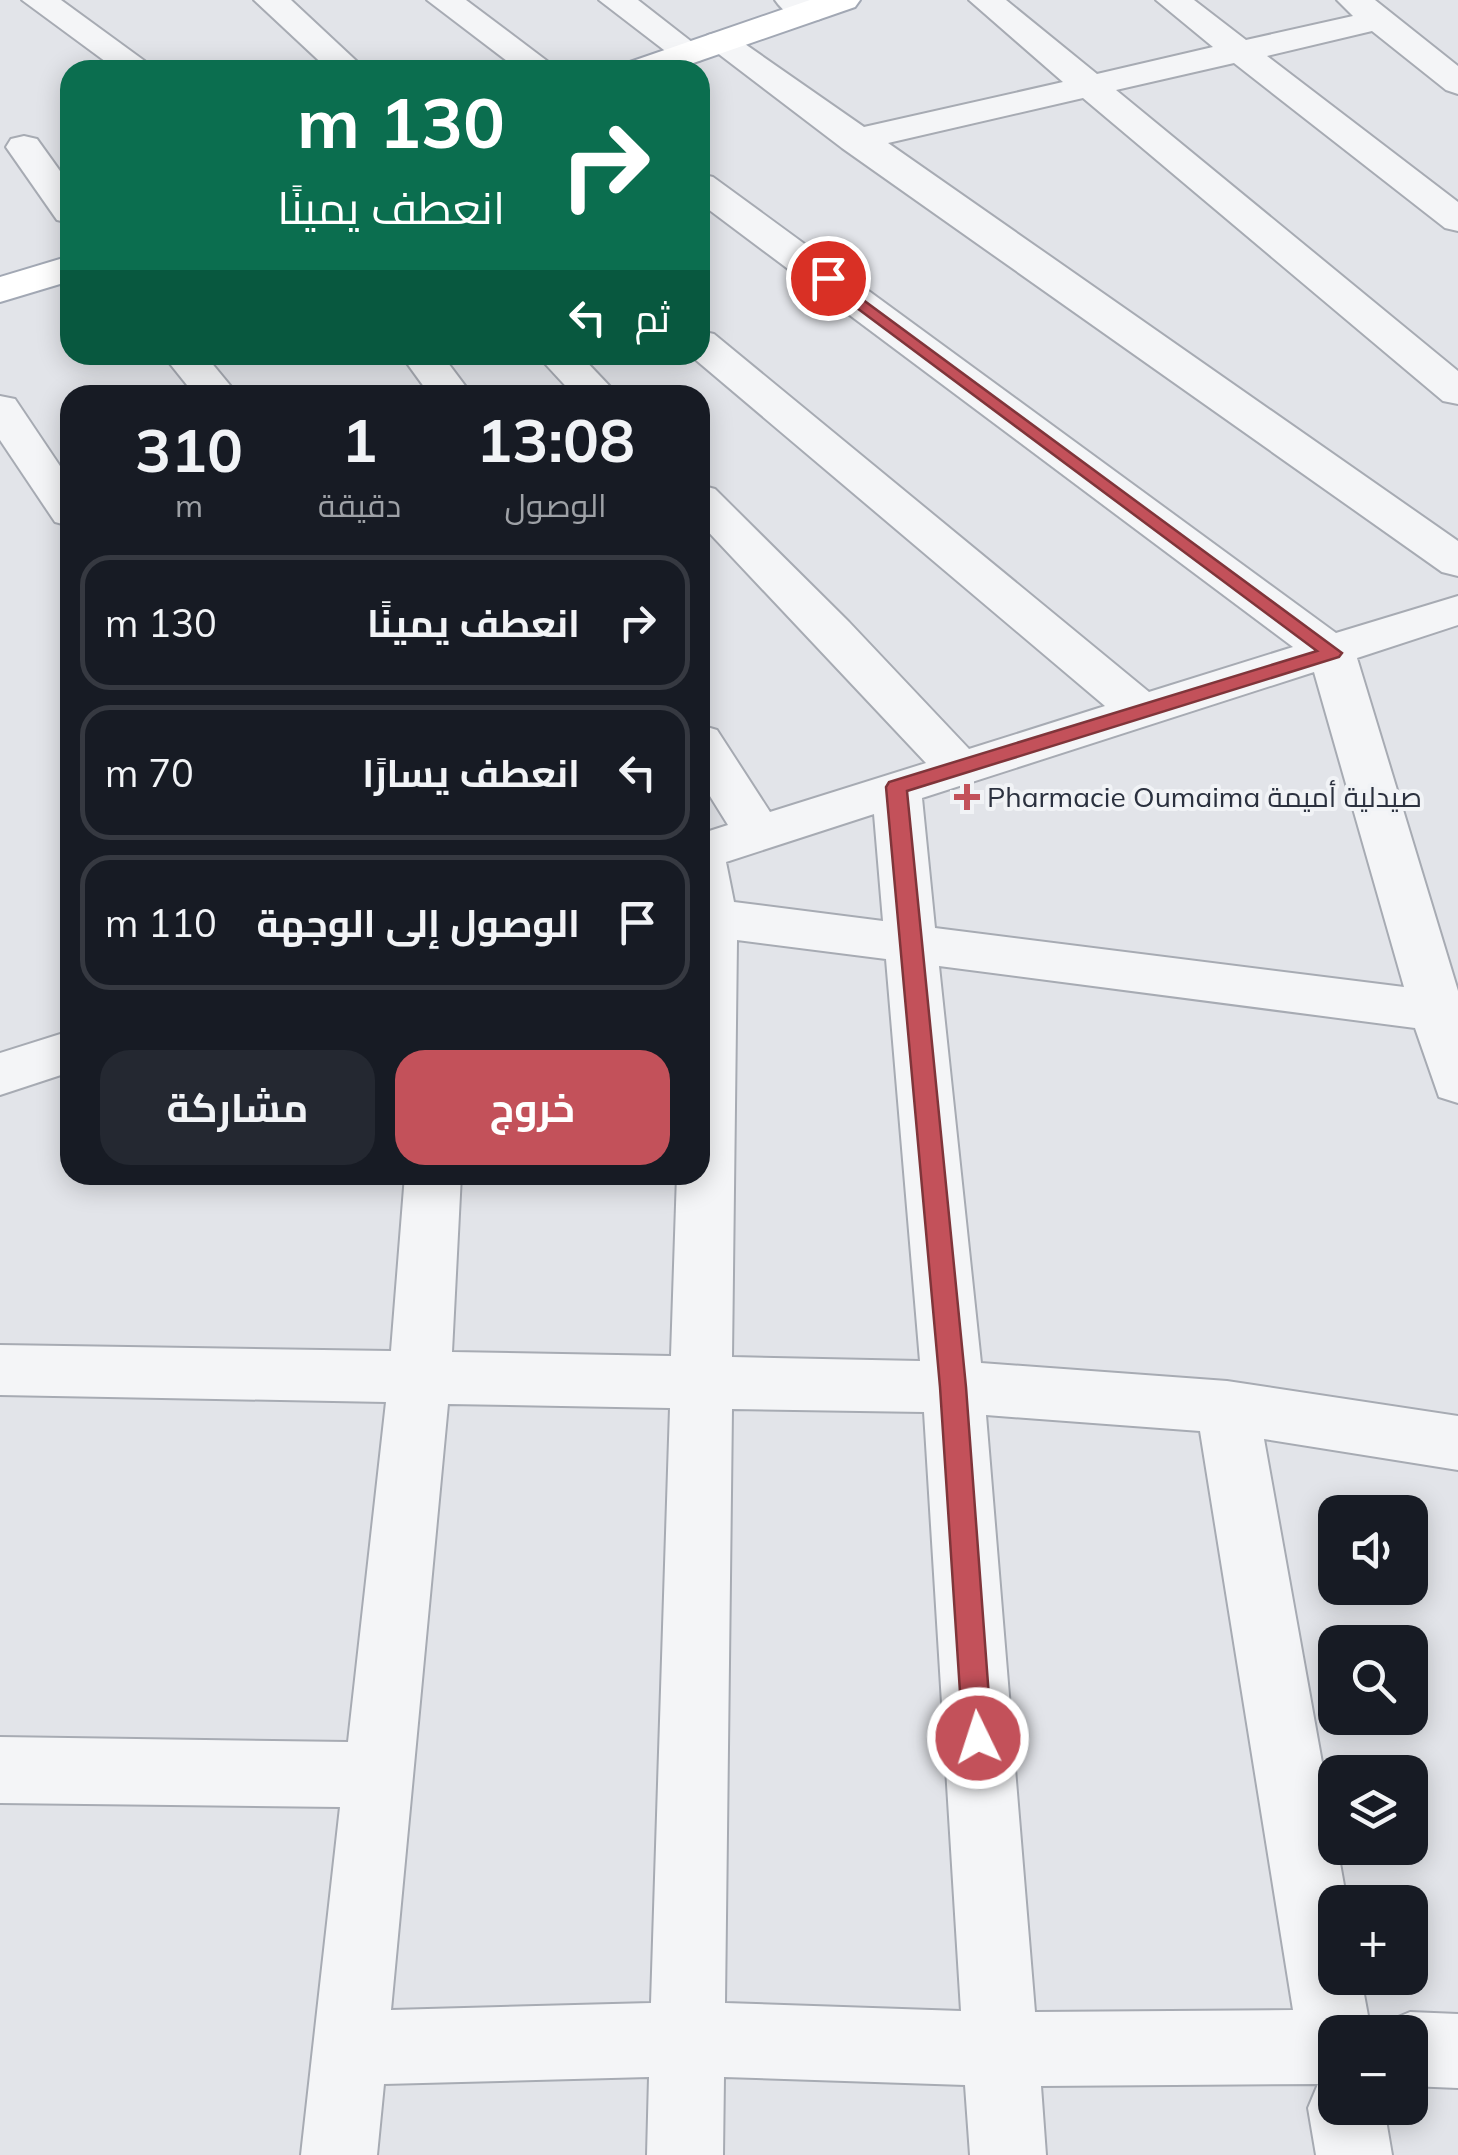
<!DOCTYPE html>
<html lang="ar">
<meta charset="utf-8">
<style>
:root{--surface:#171b24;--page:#242831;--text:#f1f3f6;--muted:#9ea1a6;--line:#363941;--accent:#c3515a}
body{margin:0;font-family:Mulish,Cairo,sans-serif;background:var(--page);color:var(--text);direction:rtl;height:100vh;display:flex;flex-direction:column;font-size:38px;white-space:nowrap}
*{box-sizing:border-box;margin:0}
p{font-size:32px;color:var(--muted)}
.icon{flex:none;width:55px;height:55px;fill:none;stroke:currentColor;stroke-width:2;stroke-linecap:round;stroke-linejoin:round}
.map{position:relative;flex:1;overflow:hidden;direction:ltr}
.side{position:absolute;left:60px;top:385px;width:650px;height:800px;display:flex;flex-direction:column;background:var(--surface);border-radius:30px;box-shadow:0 5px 25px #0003;direction:rtl}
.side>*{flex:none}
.top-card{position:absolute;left:60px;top:60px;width:650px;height:305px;border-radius:30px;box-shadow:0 5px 25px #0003;direction:rtl;background:#0b6e4f;color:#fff;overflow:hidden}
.buttons{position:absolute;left:1318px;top:1495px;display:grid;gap:20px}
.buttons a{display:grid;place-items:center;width:110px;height:110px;border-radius:20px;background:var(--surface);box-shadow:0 5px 25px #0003;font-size:50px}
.pin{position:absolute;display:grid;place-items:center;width:85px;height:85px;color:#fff;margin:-42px;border:5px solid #fff;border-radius:50%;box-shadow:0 2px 10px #0007}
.me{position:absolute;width:110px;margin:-55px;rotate:356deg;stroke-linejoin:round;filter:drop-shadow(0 0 8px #0008)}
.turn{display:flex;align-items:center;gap:35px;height:210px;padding:0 40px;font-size:45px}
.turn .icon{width:130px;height:130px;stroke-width:2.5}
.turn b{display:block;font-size:70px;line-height:85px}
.then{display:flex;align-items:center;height:95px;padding:0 40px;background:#0003;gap:20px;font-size:38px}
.eta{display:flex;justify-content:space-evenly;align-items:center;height:170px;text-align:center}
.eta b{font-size:60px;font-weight:700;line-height:70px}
.action{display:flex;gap:20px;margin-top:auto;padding:20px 40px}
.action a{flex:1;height:115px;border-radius:30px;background:var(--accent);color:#fff;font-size:40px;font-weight:700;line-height:115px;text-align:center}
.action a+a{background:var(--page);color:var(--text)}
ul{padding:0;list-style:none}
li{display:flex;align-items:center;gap:30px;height:135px;margin:0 20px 15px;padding:0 20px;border:5px solid var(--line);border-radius:30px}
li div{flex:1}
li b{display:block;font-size:38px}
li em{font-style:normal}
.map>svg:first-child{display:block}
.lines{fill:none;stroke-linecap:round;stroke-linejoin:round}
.minor-casing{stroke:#a7abb3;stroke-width:4}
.major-casing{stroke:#a2a8b4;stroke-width:4}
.minor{fill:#f4f5f7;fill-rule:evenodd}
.major{fill:#fff;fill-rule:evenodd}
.route{fill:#c3515a;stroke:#7f353a;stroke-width:2.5}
.poi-dot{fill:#c3515a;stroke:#f1f3f6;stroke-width:4}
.labels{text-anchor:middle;stroke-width:8;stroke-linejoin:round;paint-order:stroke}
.poi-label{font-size:28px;fill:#2b313f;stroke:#f1f3f6;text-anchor:start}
</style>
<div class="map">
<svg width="1458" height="2155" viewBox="0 0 1458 2155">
<rect width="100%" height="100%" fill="#e2e4e9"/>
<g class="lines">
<defs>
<g id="minor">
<path d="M22 0H61L157 70H117Z"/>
<path d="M254 0H291L366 70H329Z"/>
<path d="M427 0H466L559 70H519Z"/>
<path d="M599 0H638L706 53 701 60 689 63 677 60Z"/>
<path d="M775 0H813L825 12 820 19C801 24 786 16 775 0Z"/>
<path d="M969 0H1006L1097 74 1213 47 1156 0H1194L1246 40 1353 16 1337 0H1375L1458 66V94L1446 90 1372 31 1267 56 1458 202V231L1445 228 1234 63 1116 90 1458 371V404L1443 401 1083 98 888 143 1458 541V576L1442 572 842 148 703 42 708 35 720 32 732 35 864 127 1063 82Z"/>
<path d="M24 136 37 139 70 185V223L57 220 6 147 11 139Z"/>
<path d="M700 174 713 177 1336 633 1458 596V625L1357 658 1458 991V1103L1439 1097 1415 1028 939 966 981 1363 1227 1381 1458 1416V1470L1264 1439 1347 1902H1335V1978H1361L1371 2032H1335V2108H1384L1392 2155H1316L1308 2108 1318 2084 1041 2086 1046 2155H970L965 2085 724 2077 723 2155H647L649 2077 384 2084 377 2155H301L340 1807 0 1803V1737L348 1742 386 1402 0 1395V1345L391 1351 405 1175H461L452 1352 671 1356 677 1175H700V834L728 825 700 780V725L717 730 770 812 926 763 700 523V485L715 489 849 622 969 749 1105 706 690 355H700V331L714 334 1149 692 1293 647 700 203ZM1314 672 1404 987 935 928 922 798ZM874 814 883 921 734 902 726 862ZM737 940 886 959 920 1361 732 1357ZM448 1404 670 1408 651 2003 391 2010ZM732 1409 924 1412 961 2011 725 2003ZM986 1415 1200 1431 1293 2010 1035 2012Z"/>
<path d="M163 355H205L238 395H195Z"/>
<path d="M401 355H442L472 395H430Z"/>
<path d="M537 355H580L618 395H574Z"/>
<path d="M0 396 15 399 70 481V526L55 522 0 440Z"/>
<path d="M70 1031V1072L0 1095V1053Z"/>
<path d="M1410 2012 1458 2014V2088L1410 2086V2032H1380L1384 2023Z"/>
</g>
<g id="major">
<path d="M810 0H860L855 7 673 70H622L627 63Z"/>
<path d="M70 256V281L0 302V277Z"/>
</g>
</defs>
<!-- minor casing -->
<use href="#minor" class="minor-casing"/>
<!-- major casing -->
<use href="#major" class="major-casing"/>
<!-- minor -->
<use href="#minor" class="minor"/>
<!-- major -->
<use href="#major" class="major"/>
</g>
<!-- route -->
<path class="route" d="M828 274 1342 653 1339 657 907 791 966 1387 992 1738 987 1747 978 1751 968 1747 963 1738 940 1387 886 787 889 782 1317 651 822 282 820 278Z"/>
<!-- markers -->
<path class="poi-dot" d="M962 782h10v10h10v10h-10v10h-10v-10h-10v-10h10z"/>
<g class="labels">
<!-- poi labels -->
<g class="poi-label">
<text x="987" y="807">Pharmacie Oumaima صيدلية أميمة</text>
</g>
</g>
</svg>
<div class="buttons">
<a><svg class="icon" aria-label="sound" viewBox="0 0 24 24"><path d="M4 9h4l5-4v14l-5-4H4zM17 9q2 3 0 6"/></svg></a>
<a><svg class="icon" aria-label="search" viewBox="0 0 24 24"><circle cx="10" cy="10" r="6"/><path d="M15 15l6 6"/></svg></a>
<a><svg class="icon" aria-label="layers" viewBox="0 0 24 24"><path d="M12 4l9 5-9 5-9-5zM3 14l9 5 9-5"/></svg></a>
<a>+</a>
<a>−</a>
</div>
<div class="pin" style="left:828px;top:278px;background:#d93025"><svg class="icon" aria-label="arrive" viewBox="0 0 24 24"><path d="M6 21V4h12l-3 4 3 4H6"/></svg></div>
<svg class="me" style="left:978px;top:1738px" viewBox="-20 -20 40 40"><circle r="17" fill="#c3515a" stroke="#fff" stroke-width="3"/><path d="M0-11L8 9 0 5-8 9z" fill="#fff"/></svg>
<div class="top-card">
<div class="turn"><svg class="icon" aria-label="right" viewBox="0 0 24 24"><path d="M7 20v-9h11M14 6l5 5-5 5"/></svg><div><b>130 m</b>انعطف يمينًا</div></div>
<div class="then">ثم<svg class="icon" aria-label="left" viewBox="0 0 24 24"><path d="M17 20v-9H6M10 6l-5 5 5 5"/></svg></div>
</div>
<section class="side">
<div class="eta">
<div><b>13:08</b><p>الوصول</p></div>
<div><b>1</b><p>دقيقة</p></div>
<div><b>310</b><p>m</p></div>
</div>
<ul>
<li><svg class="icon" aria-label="right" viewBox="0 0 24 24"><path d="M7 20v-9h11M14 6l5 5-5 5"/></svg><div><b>انعطف يمينًا</b></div><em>130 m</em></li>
<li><svg class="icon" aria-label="left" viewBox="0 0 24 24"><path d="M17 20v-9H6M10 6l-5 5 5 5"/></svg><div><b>انعطف يسارًا</b></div><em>70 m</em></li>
<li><svg class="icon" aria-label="arrive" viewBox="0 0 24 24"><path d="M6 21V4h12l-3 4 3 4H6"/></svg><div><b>الوصول إلى الوجهة</b></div><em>110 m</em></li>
</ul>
<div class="action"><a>خروج</a><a>مشاركة</a></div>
</section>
</div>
